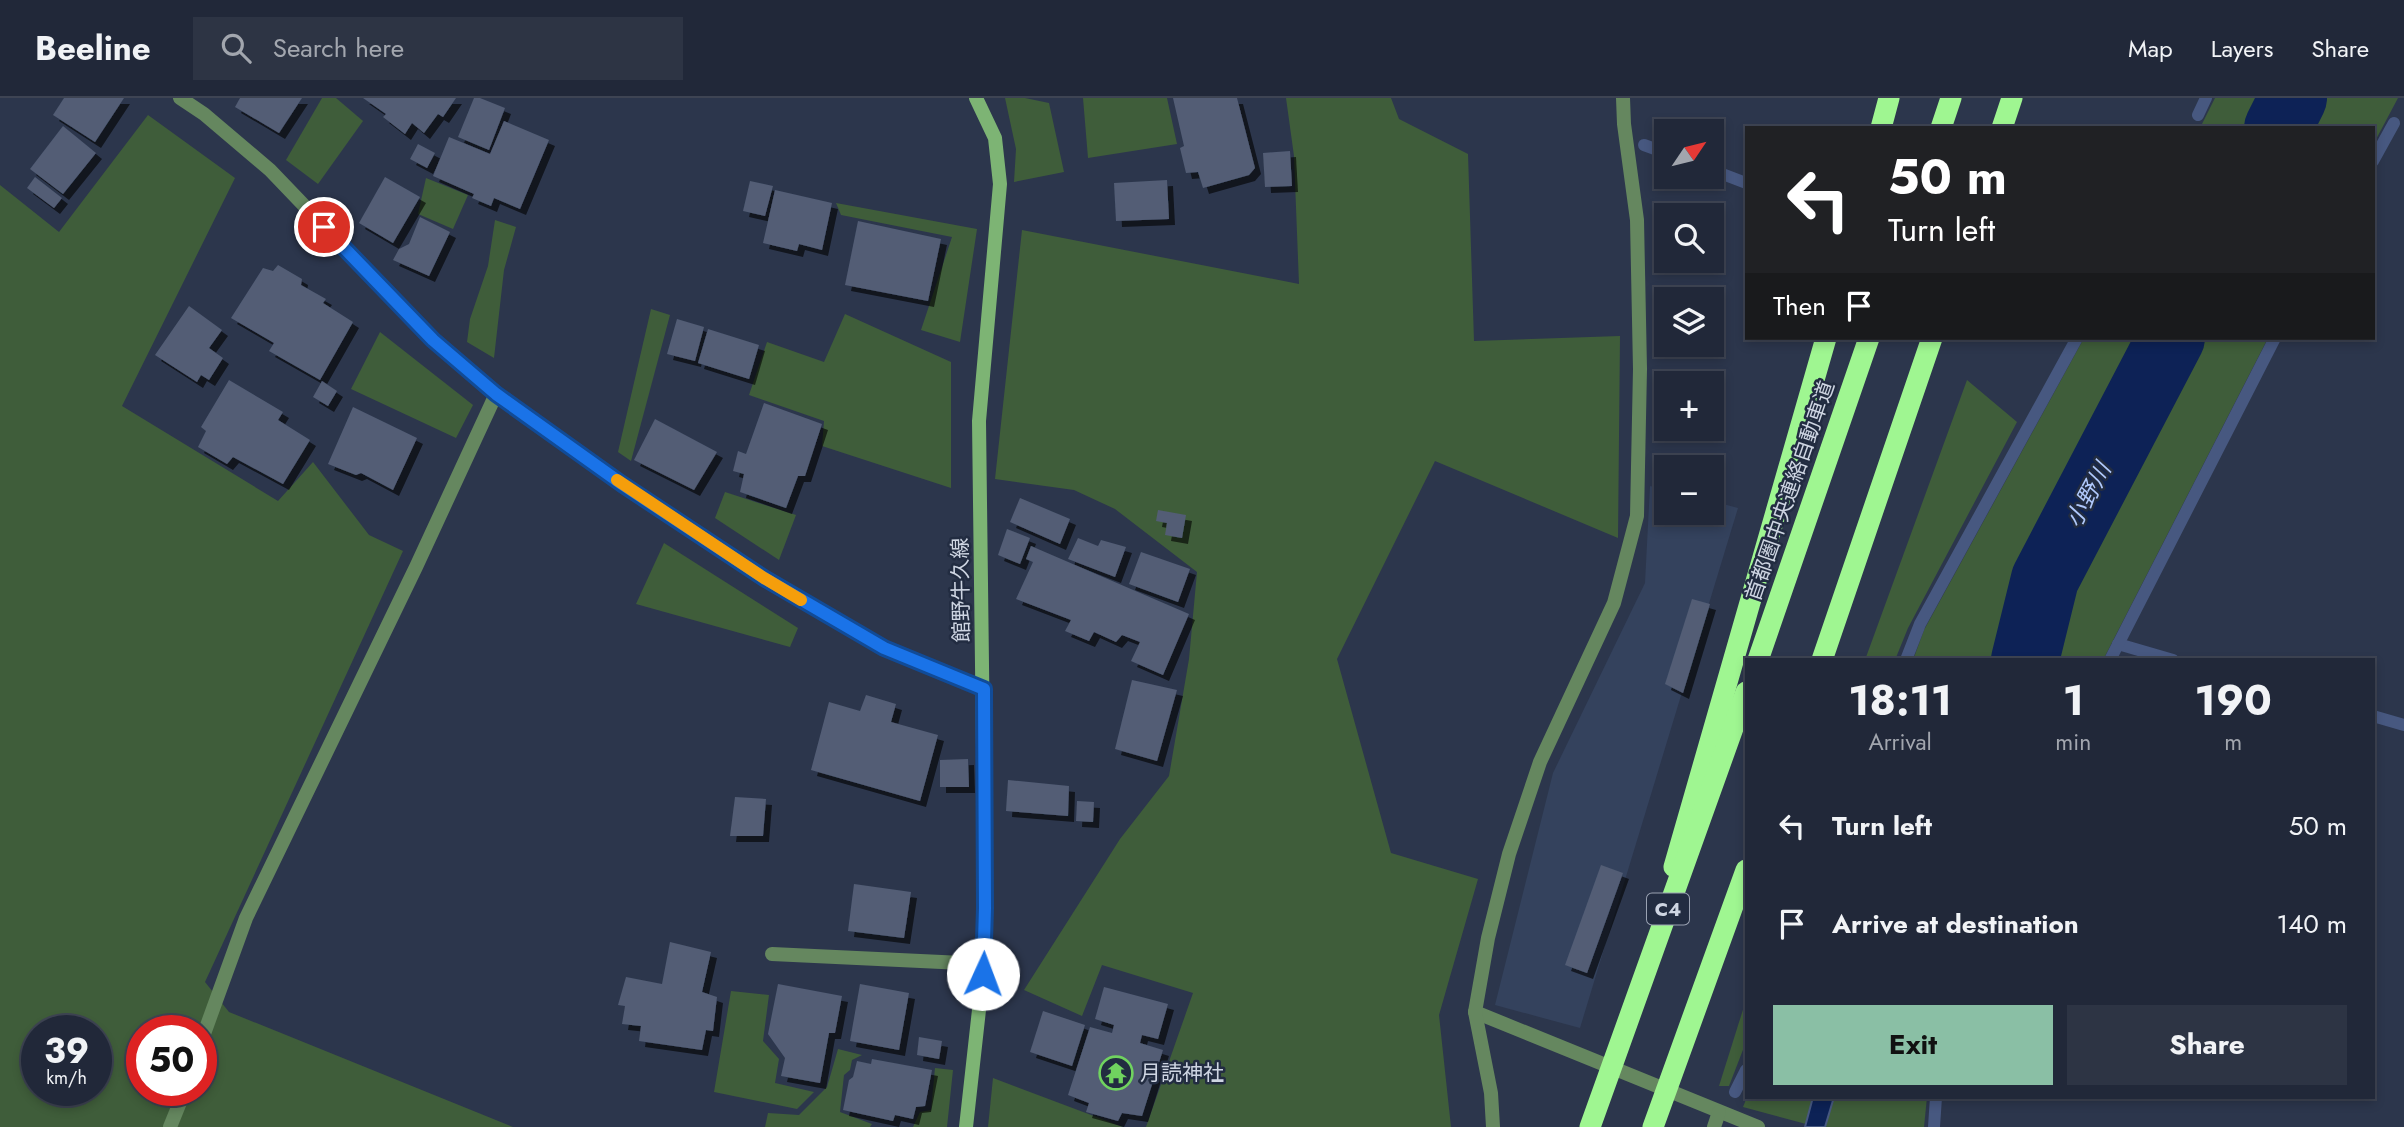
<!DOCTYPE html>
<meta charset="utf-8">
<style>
:root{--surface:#212839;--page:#2d3444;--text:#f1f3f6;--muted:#a2a6ae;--line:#3e4453;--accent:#8abfa5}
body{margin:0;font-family:Jost,"Noto Sans JP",sans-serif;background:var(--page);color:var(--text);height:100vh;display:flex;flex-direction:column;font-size:26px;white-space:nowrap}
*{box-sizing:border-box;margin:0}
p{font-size:23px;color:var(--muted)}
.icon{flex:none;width:38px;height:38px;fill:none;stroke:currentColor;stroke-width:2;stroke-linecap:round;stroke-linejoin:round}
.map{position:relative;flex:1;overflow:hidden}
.sheet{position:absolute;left:1745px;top:560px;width:630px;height:441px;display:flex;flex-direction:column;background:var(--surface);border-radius:0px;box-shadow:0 4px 10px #0003,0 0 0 2px var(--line)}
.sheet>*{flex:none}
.top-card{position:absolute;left:1745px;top:28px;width:630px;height:214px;border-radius:0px;box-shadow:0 4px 10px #0003,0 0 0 2px var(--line);background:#202124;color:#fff;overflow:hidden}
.needle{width:46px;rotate:55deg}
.controls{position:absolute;left:1654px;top:21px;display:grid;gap:14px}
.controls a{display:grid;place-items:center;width:70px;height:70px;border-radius:0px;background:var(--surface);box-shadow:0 4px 10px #0003,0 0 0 2px var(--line);font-size:35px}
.speed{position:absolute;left:21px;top:917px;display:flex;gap:14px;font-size:35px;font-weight:700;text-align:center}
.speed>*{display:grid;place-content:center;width:91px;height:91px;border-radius:50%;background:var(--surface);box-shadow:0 4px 10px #0003,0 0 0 2px var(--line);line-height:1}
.speed small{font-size:18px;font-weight:400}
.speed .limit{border:10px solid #d22;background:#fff;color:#111}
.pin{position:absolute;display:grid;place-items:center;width:60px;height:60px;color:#fff;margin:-30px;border:4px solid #fff;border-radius:50%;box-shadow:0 2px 7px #0007}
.me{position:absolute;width:77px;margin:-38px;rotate:2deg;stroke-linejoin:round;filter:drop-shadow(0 0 5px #0008)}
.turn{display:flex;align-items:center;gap:24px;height:147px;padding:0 28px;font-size:32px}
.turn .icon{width:91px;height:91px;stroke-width:2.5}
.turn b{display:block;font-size:49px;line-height:60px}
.then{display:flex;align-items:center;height:66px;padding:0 28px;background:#0003;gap:14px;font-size:26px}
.eta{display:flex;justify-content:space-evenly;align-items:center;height:119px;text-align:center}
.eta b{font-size:42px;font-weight:700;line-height:49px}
.button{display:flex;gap:14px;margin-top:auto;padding:14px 28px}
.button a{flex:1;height:80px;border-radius:0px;background:var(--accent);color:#111;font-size:28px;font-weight:700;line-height:80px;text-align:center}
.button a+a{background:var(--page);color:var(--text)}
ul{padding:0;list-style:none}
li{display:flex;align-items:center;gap:21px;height:98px;padding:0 28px}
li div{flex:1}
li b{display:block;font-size:26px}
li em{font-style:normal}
header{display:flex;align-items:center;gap:42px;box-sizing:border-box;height:98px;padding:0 35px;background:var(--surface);border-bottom:2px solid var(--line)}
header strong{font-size:33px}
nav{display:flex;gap:38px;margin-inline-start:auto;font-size:24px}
.search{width:490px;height:63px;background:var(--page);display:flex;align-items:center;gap:18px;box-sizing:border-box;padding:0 24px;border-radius:0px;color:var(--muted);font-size:26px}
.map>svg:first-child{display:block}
.built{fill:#34425d}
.green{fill:#3f5d3a;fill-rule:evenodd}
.water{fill:#0d2256;stroke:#475880;stroke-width:2}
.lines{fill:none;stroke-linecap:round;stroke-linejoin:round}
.stream{stroke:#475880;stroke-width:12}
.river{stroke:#0d2256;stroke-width:68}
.building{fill:#525d75;filter:url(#shadow)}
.minor{stroke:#65875f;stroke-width:14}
.tertiary{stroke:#65875f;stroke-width:14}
.secondary{stroke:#7db474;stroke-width:14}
.motorway{stroke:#9ff691;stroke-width:21}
.motorway-bridge{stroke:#9ff691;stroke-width:21}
.route-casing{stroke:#114b97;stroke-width:18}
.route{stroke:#1a73e8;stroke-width:12}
.slow{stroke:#f59e0b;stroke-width:12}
.labels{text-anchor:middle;stroke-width:5;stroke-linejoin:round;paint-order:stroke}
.shield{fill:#222c41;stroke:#9aa2b2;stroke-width:2}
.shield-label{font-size:19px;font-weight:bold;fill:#ced5e2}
.street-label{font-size:21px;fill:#ced5e2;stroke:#222c41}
.poi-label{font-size:21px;fill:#ced5e2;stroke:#222c41;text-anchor:start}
.water-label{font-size:23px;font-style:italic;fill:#b0c9fc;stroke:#222c41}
</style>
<header>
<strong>Beeline</strong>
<div class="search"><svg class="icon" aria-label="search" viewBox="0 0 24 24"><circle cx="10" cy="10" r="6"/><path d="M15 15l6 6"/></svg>Search here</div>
<nav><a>Map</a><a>Layers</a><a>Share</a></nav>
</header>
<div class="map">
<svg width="2404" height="1029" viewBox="0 0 2404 1029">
<defs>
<filter id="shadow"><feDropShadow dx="6" dy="6" stdDeviation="0" flood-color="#0009"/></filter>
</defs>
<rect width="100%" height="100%" fill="#2c364c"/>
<!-- built -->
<path class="built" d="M1650 388 1666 392V415H1712V403L1738 410 1580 930 1495 907 1553 675 1645 485Z"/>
<!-- green -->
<g class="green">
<path d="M322 0H336L363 23 318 86 286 62Z"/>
<path d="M1005 0H1025L1049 5 1064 74 1014 84 1016 51Z"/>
<path d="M1083 0H1167L1177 46 1088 60Z"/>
<path d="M1286 0H1391L1399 21 1468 56 1474 243 1620 238 1618 440 1435 363 1337 561 1391 755 1478 781 1439 917 1451 1029H1146L1193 895 1102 867 1082 918 1024 892 1120 741 1169 678 1189 561 1197 474 1115 411 1074 392 995 381 1022 132 1299 186 1294 58Z"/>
<path d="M2215 0H2283L2267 30H2200Z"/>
<path d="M2305 0H2398L2373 47V30H2290Z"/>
<path d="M148 17 235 80 122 308 278 403 313 364 369 437 403 453 205 884 229 914 513 1029H0V87L59 134ZM37 933H96V992H37ZM142 933H201V992H142Z"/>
<path d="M426 80 468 97 453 131 418 116Z"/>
<path d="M836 105 977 131 960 244 921 232 952 139 841 117Z"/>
<path d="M495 122 516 129 504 172 494 260 467 244 470 221 488 168Z"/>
<path d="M651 211 670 217 631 363 618 354Z"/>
<path d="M845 216 951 264V390L822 348 824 323 749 297 767 244 824 264Z"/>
<path d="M380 234 473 307 456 340 351 291Z"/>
<path d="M2084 240H2151L2123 291 2035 481 2013 562H1913L1924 532Z"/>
<path d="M2202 240H2268L2103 562H2035L2052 494 2090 412 2122 386 2204 243Z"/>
<path d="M1967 282 2017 324 1908 530 1895 562H1865Z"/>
<path d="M725 394 796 417 779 462 715 420Z"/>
<path d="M664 445 798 530 790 549 636 506Z"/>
<path d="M731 893 769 897 763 943 779 961 775 985 814 994 797 1011 714 994Z"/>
<path d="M1746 902V944L1729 988H1719Z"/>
<path d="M838 951 862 957 852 962 850 972 844 977 840 1014 872 1026 870 1029H765L768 1015 799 1017 827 989Z"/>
<path d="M935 970 953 972 947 1029H913L920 1014 931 1012Z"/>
<path d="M993 980 1123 1029H988Z"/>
<path d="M1747 999H1813L1806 1026 1743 1009Z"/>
<path d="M1834 999H1927L1924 1029H1825Z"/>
</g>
<!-- water -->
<path class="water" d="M1813 999H1834L1825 1029H1805Z"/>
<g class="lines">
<!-- stream -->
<g class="stream">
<path d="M2198 17 2206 0"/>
<path d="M1644 47 1666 55"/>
<path d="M2373 63 2394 25"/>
<path d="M1712 72 1746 85"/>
<path d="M2118 546 2173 562"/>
<path d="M1906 562 1920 526 2077 240"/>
<path d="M2110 562 2275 240"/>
<path d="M2373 618 2404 627"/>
<path d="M1735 994 1746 972"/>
<path d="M1934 1029 1936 999"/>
</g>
<!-- river -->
<g class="river">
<path d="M2278 30 2293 0"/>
<path d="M2025 562 2045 481 2171 240"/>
</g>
</g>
<!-- building -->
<g class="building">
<path d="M64 0H124L95 44 53 17Z"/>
<path d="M240 0H302L279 35 235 9Z"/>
<path d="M363 0H456L443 19 438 16 424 35 412 25 405 36 383 19 386 16Z"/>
<path d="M474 0H480L505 10 489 52 458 39Z"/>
<path d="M1173 0H1237L1255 70 1249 77 1203 90 1198 74 1186 75 1180 50 1184 48Z"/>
<path d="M504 23 549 42 520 111 494 100 491 108 472 100 474 96 433 78 449 39 490 56Z"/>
<path d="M63 28 96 55 63 96 30 71Z"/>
<path d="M418 46 435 55 427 70 410 61Z"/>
<path d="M1290 53 1292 88 1265 89 1263 55Z"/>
<path d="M35 79 62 100 54 110 27 90Z"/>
<path d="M385 79 420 99 393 145 359 125Z"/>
<path d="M1167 82 1169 121 1116 123 1114 85Z"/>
<path d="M750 83 773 88 765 118 743 113Z"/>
<path d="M775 92 832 105 822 152 799 146 797 153 763 145Z"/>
<path d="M420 119 450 134 429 178 393 162 399 151 409 146Z"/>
<path d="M858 123 941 141 928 203 845 187Z"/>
<path d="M278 167 302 181 301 187 326 201 323 205 353 224 320 282 269 253 274 245 231 220 263 170 273 173Z"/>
<path d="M189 208 222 232 209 250 223 260 209 282 201 277 197 284 155 257Z"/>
<path d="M677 221 704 229 695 263 667 256Z"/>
<path d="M708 231 759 247 749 281 698 265Z"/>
<path d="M229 282 283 314 278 322 310 342 283 386 233 359 227 366 198 349 206 333 201 329Z"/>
<path d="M322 283 337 293 328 308 313 299Z"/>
<path d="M764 305 822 326 805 378H798L786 410 740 394 744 376 733 373 738 353 746 356Z"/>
<path d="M353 309 417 340 393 392 361 375 356 377 328 366Z"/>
<path d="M655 321 717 354 694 392 634 362Z"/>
<path d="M1020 400 1070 421 1060 446 1010 424Z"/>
<path d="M1158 412 1186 417 1182 440 1165 437 1167 425 1156 423Z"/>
<path d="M1007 431 1030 440 1020 466 998 457Z"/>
<path d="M1078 440 1098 448 1101 442 1126 449 1115 479 1068 461Z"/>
<path d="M1031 448 1189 516 1163 577 1131 563 1140 544 1122 537 1116 544 1094 534 1089 543 1065 533 1071 522 1016 501 1033 464 1026 461Z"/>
<path d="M1141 454 1190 471 1178 504 1129 486Z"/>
<path d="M1692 501 1710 506 1683 595 1665 586Z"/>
<path d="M1132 582 1177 592 1157 663 1115 651Z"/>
<path d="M866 597 896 606 891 624 938 637 920 703 811 672 829 604 860 613Z"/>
<path d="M968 661 969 689H940V662Z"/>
<path d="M1008 682 1069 688 1068 718 1006 713Z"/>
<path d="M735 699 766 701 763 738H730Z"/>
<path d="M1077 703 1094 704 1093 724 1076 723Z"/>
<path d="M1601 767 1623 775 1587 875 1565 867Z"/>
<path d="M854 786 911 794 904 840 848 833Z"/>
<path d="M670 844 711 854 702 894 717 899 713 933 706 932 702 952 639 943 641 928 622 926 625 908 618 907 626 879 662 886Z"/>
<path d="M778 886 842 898 835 935H829L820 985 781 978 785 960 768 936Z"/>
<path d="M860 886 909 895 899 952 850 943Z"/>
<path d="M1104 889 1168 906 1158 941 1142 937 1140 945 1163 952 1142 1018 1122 1015 1118 1023 1086 1014 1089 1005 1068 997 1090 929 1112 935 1114 927 1095 921Z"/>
<path d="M1043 913 1085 927 1072 968 1030 954Z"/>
<path d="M919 939 942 943 939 961 917 957Z"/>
<path d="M872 961 932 972 925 1008 916 1009 913 1021 895 1017 893 1023 843 1012 849 982 853 979 857 963 871 966Z"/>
</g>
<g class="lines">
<!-- minor -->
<g class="minor">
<path d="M772 856 984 866"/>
<path d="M1475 914 1758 1029"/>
<path d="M201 944 246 820 416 469 496 296"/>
<path d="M170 1029 185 992"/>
<path d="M1493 1029 1491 995 1475 914 1488 840 1509 756 1540 664 1614 505 1637 418 1640 271 1637 122 1624 26 1623 0"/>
<path d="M1714 1029 1719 1014"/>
</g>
<!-- tertiary -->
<path class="tertiary" d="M180 0 204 16 270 72 433 242 496 296 622 386 764 480 884 550 984 591"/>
<!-- secondary -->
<path class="secondary" d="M966 1029 983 876 985 810 979 323 1000 86 995 40 976 0"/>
<!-- motorway -->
<g class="motorway">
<path d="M1881 30 1889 0"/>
<path d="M1941 30 1951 0"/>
<path d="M2002 30 2012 0"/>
<path d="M1758 562 1869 240"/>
<path d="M1822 562 1932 240"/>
<path d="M1674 769 1826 240"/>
</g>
<!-- motorway-bridge -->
<g class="motorway-bridge">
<path d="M1590 1029 1746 594"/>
<path d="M1653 1029 1746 772"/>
</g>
</g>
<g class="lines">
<defs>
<path id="route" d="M324 129 433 242 496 296 622 386 764 480 884 550 984 591 985 810 983 876"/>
</defs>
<!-- route casing -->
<use href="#route" class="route-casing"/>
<!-- route -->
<use href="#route" class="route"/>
<!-- slow -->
<path class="slow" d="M617 382 764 480 801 502"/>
</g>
<!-- icons -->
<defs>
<symbol id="temple-ring" viewBox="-11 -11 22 22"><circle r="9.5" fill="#222c41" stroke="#70d35f" stroke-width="1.5"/><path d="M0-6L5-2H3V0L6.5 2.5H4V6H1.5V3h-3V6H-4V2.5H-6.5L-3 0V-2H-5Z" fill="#70d35f"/></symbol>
</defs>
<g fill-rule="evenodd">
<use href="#temple-ring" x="1097" y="956" width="38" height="38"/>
</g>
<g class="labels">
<!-- shield labels -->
<rect class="shield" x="1647" y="795.5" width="42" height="31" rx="5"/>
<g class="shield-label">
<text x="1668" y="818">C4</text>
</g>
<!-- street labels -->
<g class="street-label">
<text transform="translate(1790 393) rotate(-71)" y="7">首都圏中央連絡自動車道</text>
<text transform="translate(961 492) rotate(-91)" y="7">館野牛久線</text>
</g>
<!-- poi labels -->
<g class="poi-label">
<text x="1140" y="982">月読神社</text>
</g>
<!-- water labels -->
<g class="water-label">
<text transform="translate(2088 397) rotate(-62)" y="8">小野川</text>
</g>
</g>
</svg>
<div class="controls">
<a><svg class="needle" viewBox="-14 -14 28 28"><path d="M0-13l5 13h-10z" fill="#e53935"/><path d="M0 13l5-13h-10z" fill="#a2a6ae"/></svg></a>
<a><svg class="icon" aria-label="search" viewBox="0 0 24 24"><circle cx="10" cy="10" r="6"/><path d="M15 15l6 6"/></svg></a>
<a><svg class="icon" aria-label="layers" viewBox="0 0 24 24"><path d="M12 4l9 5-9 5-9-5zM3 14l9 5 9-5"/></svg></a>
<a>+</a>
<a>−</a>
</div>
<div class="speed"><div>39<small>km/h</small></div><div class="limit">50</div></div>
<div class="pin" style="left:324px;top:129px;background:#d93025"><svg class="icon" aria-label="arrive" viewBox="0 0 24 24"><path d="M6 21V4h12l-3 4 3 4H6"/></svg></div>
<svg class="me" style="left:983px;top:876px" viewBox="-20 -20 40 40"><circle r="19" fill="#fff"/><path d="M0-13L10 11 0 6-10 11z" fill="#1a73e8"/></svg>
<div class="top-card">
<div class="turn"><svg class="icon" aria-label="left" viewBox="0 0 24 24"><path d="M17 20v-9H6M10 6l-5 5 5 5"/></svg><div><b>50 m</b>Turn left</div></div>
<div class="then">Then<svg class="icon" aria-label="arrive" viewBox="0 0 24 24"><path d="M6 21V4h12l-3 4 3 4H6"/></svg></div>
</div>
<section class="sheet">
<div class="eta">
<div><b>18:11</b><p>Arrival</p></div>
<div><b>1</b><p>min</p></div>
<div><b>190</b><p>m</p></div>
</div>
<ul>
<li><svg class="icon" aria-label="left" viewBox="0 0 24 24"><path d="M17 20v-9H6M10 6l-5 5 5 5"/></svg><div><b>Turn left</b></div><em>50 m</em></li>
<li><svg class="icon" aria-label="arrive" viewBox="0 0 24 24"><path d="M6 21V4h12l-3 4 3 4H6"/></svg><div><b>Arrive at destination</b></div><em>140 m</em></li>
</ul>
<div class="button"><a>Exit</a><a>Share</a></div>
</section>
</div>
